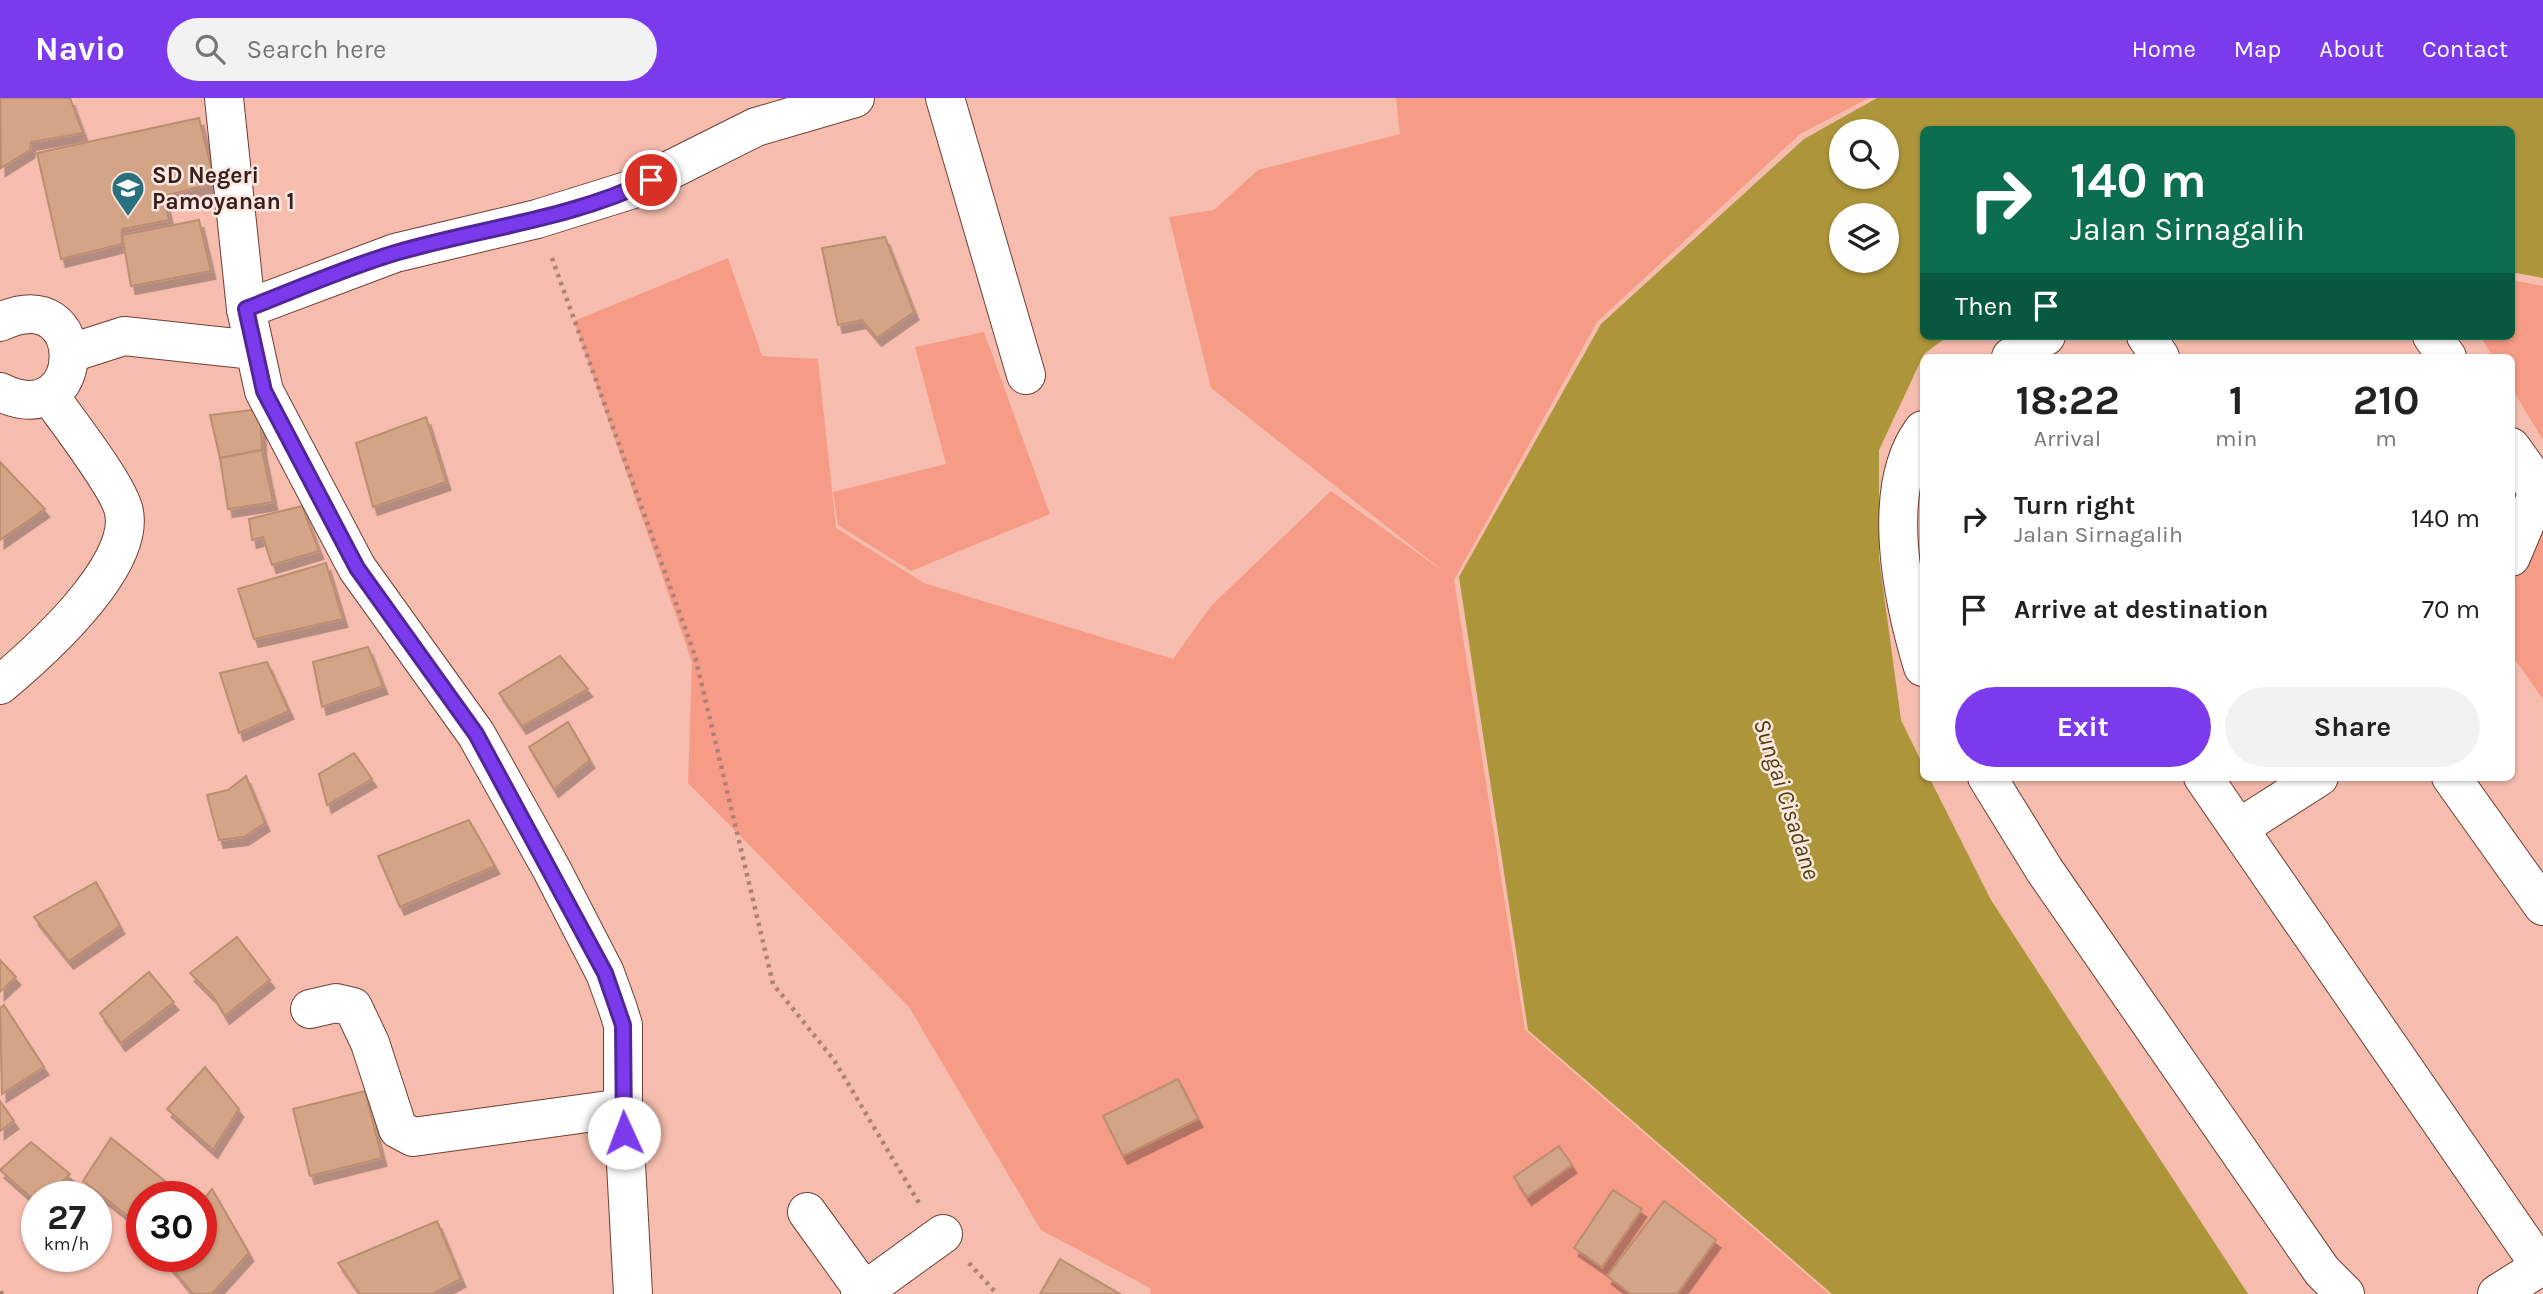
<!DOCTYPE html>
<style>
:root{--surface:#fff;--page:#f2f2f2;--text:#222;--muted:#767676;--accent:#7c3aed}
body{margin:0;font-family:Karla,sans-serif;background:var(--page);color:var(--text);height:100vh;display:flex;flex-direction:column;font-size:26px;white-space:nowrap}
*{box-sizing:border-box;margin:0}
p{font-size:23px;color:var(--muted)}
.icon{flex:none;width:38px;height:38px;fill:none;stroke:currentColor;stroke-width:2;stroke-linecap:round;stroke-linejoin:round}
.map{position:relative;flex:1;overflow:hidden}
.sheet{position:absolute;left:1920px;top:256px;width:595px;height:427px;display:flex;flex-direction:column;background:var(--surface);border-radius:10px;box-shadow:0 2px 5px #0004}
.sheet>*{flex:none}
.top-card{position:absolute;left:1920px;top:28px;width:595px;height:214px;border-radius:10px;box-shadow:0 2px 5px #0004;background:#0b6e4f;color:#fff;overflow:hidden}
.buttons{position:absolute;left:1829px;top:21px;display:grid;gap:14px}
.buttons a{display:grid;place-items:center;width:70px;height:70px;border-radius:50%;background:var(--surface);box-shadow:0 2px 5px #0004;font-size:35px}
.speed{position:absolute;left:21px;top:1083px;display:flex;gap:14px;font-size:35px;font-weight:700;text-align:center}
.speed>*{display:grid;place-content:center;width:91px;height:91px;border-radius:50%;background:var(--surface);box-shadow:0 2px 5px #0004;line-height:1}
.speed small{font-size:18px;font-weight:400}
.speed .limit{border:10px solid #d22;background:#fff;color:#111}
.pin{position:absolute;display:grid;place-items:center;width:60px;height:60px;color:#fff;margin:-30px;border:4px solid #fff;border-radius:50%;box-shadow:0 2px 7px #0007}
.me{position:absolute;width:77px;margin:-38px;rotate:358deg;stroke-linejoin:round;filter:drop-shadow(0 0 5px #0008)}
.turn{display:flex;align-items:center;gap:24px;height:147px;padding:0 35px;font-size:32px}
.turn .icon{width:91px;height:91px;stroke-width:2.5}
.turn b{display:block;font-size:49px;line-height:60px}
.then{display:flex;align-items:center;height:66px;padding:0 35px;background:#0003;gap:14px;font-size:26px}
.eta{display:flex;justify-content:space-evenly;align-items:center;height:119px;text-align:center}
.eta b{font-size:42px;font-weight:700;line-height:49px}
.primary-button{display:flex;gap:14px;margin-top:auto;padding:14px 35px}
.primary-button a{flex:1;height:80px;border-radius:42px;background:var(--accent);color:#fff;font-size:28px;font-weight:700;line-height:80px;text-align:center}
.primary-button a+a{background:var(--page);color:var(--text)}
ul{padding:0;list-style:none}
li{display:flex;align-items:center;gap:21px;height:91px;padding:0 35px}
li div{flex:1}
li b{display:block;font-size:26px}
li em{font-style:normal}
header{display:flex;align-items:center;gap:42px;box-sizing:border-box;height:98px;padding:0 35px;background:var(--accent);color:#fff}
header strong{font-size:33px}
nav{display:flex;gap:38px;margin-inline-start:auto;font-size:24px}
.search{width:490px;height:63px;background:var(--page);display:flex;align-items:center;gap:18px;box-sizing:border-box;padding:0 24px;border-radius:38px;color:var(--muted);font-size:26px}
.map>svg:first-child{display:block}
.green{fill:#f69b85}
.water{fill:#ad9539;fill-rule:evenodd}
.building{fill:#d3a586;stroke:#bb8e70;stroke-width:2;filter:url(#shadow)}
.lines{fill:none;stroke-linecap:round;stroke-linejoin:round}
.street-casing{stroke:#6e3f34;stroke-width:40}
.path{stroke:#ad8276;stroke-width:4.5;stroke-dasharray:3.5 5;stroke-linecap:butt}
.street{stroke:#fff;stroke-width:38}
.route-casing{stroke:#51269a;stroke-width:18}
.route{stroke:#7c3aed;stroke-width:12}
.labels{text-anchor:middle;stroke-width:5;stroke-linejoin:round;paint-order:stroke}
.poi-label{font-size:23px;font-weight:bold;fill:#35201b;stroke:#ffe7e1;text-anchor:start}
.water-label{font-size:24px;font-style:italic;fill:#4c3f0b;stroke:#ffe7e1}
</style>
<header>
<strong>Navio</strong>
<div class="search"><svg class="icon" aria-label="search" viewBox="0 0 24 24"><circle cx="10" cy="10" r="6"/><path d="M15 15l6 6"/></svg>Search here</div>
<nav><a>Home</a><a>Map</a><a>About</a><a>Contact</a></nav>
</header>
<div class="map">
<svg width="2543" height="1196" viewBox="0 0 2543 1196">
<defs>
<filter id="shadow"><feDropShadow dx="4.5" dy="8" stdDeviation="0" flood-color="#0004"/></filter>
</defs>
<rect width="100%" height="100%" fill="#f6bdae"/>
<!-- green -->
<g class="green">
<path d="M1396 0H1869L1800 36 1597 224 1454 482 1525 932 1829 1196H1151L1150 1190 1041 1132 909 909 688 685 692 564 574 223 728 160 762 258 818 261 836 430 924 485 1173 561 1211 508 1331 393 1447 476 1211 290 1169 119 1214 112 1258 72 1400 36Z"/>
<path d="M2511 182 2543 188V342L2511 289V259H2493L2480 238H2511Z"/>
<path d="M984 234 1050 416 911 473 838 427 833 394 946 366 915 249Z"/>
<path d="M2543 406V601L2511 556V482Z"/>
</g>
<!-- water -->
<path class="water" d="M1877 0H2543V180L2511 174V32H1923V238H1948L1924 256 1879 352V460L1901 622 1923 667V679H1929L1991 802 2248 1196H1832L1528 932 1459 479 1601 226 1804 41ZM1841 33H1886V79H1841ZM1841 117H1886V163H1841Z"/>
<!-- building -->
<g class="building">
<path d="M0 0H70L83 35 31 44 30 52 1 70Z"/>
<path d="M199 20 215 85 164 98 169 122 122 131V146L61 161 37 55Z"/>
<path d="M199 122 211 173 131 188 122 137Z"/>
<path d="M885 139 914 214 877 240 862 222 838 227 822 150Z"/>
<path d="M260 311 262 352 220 360 210 317Z"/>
<path d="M426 319 446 384 373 409 356 345Z"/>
<path d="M262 352 273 404 228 411 220 360Z"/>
<path d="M0 364 45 411 0 442Z"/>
<path d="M302 408 319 453 272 467 263 439 252 442 249 421Z"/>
<path d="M326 465 343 521 254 541 238 491Z"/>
<path d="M368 549 383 588 322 609 313 564Z"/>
<path d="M560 558 588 591 522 628 499 595Z"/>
<path d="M267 564 289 613 239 635 220 575Z"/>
<path d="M568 624 590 662 554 691 529 649Z"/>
<path d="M354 655 372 681 327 707 319 676Z"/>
<path d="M246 678 265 725 244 739 219 742 207 697 228 692Z"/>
<path d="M469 722 495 768 400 809 378 758Z"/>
<path d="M96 784 120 828 69 863 34 819Z"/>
<path d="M237 839 270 882 225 918 213 898 190 875Z"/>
<path d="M0 862 16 879 0 894Z"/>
<path d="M149 874 174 904 121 945 100 915Z"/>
<path d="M4 907 44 969 2 996 0 910Z"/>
<path d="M205 969 239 1011 213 1052 167 1011Z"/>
<path d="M1178 981 1198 1021 1123 1058 1103 1018Z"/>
<path d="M365 993 382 1060 310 1078 293 1011Z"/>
<path d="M0 1003 14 1023 0 1033Z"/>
<path d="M111 1040 180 1095 177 1099H142V1129L83 1083Z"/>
<path d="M31 1044 70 1076 47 1099H37V1105L0 1072Z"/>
<path d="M1559 1048 1572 1067 1527 1099 1514 1079Z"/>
<path d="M212 1091 249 1155 212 1196H193L162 1158H201V1104Z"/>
<path d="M1613 1092 1642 1111 1602 1169 1574 1150Z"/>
<path d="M1664 1103 1716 1142 1677 1196H1631L1607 1178Z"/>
<path d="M437 1123 461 1181 432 1196H360L338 1165Z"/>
<path d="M1060 1161 1120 1196H1040Z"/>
</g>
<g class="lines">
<defs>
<g id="street">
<path d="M224 0 246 211 264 293 357 470 476 636 552 772 605 875 617 908 623 927V1010L633 1196"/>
<path d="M945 0 1026 277"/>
<path d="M246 211 395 155 537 121 630 92 756 29 855 0"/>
<path d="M0 224C93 180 90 338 0 294"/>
<path d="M2146 238 2160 259"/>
<path d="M2432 238 2447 259"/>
<path d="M71 255 124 238 254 252"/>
<path d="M2011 259 2046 238"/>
<path d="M1923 332C1879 391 1903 503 1923 569"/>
<path d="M2511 349 2526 370 2537 397 2511 459"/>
<path d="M0 587C38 555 135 469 124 414 120 390 66 321 49 297"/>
<path d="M1987 679 2045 773 2322 1173 2345 1196"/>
<path d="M2203 679 2541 1169"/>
<path d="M2451 679 2543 808"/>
<path d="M2239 730 2319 679"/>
<path d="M310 911 336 905 353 909 370 945 398 1031 413 1039 623 1010"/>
<path d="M807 1114 864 1193"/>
<path d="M860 1196 943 1136"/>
<path d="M2497 1196 2543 1167"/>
</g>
</defs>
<!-- street casing -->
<use href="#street" class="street-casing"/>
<!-- path -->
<g class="path">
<path d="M552 160 695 558 773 886 834 962 919 1105"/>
<path d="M969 1165 997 1196"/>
<path d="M0 1194 3 1196"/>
</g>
<!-- street -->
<use href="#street" class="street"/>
</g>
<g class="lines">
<defs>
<path id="route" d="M624 1035 623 927 605 875 476 636 357 470 264 293 246 211C295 192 345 170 395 155 480 130 572 121 651 82"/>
</defs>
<!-- route casing -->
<use href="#route" class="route-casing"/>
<!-- route -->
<use href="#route" class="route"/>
</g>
<!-- icons -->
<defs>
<symbol id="school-pin" viewBox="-11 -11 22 30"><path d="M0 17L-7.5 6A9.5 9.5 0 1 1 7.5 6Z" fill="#2a707f" stroke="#ffe7e1"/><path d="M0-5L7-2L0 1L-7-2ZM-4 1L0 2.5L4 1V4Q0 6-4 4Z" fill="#fff"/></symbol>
</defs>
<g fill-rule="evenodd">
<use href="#school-pin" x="109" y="71" width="38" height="52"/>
</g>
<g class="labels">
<!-- poi labels -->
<g class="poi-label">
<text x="152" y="85">SD Negeri<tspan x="152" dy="26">Pamoyanan 1</tspan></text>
</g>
<!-- water labels -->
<g class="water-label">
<text transform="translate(1787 701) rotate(72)" y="8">Sungai Cisadane</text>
</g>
</g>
</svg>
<div class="buttons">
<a><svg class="icon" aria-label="search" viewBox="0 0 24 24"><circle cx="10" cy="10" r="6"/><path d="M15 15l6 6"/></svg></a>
<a><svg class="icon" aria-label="layers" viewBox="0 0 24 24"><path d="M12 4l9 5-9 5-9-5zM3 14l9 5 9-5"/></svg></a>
</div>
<div class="speed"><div>27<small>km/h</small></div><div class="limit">30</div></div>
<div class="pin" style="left:651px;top:82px;background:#d93025"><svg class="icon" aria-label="arrive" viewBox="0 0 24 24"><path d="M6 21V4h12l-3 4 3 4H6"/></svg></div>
<svg class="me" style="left:624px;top:1035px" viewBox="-20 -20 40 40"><circle r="19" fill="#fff"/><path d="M0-13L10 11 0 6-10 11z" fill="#7c3aed"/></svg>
<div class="top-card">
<div class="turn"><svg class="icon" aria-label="right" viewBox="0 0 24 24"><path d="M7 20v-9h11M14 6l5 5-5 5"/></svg><div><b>140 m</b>Jalan Sirnagalih</div></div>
<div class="then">Then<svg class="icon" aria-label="arrive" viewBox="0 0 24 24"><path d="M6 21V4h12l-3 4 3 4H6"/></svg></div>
</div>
<section class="sheet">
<div class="eta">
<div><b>18:22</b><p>Arrival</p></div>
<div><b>1</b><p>min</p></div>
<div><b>210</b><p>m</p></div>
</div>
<ul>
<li><svg class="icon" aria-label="right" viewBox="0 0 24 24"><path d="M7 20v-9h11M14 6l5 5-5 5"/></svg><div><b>Turn right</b><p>Jalan Sirnagalih</p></div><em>140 m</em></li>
<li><svg class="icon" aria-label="arrive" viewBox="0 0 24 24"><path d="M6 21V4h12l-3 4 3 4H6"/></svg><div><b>Arrive at destination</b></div><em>70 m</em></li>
</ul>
<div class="primary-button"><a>Exit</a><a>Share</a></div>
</section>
</div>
